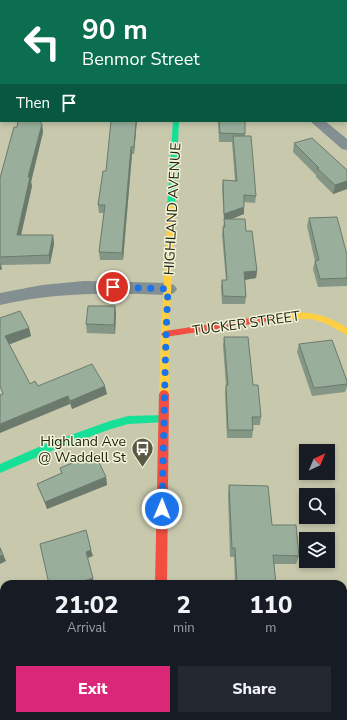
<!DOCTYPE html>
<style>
:root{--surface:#171b24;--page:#242831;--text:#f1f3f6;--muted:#9ea1a6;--accent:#db2777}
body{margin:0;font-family:"Nunito Sans",sans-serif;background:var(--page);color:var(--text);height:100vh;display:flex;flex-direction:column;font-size:15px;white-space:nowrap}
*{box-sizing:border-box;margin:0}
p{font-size:13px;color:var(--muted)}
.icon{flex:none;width:22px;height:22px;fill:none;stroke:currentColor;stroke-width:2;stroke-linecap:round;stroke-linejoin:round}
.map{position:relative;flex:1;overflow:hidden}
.sheet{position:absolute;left:0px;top:580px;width:347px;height:140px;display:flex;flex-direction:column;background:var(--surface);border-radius:12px 12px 0 0;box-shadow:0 2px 6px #0003}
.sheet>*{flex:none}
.hud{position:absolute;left:0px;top:0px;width:347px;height:122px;box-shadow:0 2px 6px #0003;background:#0b6e4f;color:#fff;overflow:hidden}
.needle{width:26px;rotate:44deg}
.controls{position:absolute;left:299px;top:444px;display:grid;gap:8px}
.controls a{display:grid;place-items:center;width:36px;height:36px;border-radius:0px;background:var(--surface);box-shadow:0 2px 6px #0003;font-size:20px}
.pin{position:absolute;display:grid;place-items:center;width:34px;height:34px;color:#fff;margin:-17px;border:2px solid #fff;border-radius:50%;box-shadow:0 1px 4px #0007}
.me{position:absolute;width:44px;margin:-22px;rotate:1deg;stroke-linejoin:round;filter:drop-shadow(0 0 3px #0008)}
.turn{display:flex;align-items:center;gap:14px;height:84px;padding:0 16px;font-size:18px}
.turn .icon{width:52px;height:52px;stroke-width:2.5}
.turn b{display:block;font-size:28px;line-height:34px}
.then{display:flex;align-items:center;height:38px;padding:0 16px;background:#0003;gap:8px;font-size:15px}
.eta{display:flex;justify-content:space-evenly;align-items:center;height:68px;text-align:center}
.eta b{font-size:24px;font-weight:800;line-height:28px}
.cta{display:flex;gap:8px;margin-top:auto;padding:8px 16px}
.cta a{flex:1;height:46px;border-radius:0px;background:var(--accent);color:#fff;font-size:16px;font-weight:800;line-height:46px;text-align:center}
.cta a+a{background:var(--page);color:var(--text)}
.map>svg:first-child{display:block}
.forest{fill:#ca9f79}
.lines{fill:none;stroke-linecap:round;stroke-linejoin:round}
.street{fill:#848f91;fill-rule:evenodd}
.fast{fill:#16e098;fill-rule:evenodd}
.slow{fill:#ffcf43;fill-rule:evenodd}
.jam{fill:#f24e42;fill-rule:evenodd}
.wall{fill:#849686}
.shaded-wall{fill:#6b7a6d}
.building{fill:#99af9c;stroke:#6b7a6d}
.route{stroke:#1a73e8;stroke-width:7;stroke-dasharray:0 12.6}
.labels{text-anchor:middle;stroke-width:3;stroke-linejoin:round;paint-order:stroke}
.street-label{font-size:14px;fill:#1e1e0a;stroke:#f1f3d9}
.poi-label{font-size:14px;fill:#1e1e0a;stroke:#f1f3d9;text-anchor:end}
</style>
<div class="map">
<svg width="347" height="720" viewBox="0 0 347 720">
<rect width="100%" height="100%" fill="#c7c8ac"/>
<!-- forest -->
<path class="forest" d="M201 0H347V50L346 1Z"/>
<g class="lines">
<!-- street -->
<g class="street">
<rect x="48" y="0" width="10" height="1"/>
<rect x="0" y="29" width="1" height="6"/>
<rect x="346" y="51" width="1" height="8"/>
<path d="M0 77H1L0 88Z"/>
<path d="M310 121H325L347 139V150L342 149Z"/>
<path d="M84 281 168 283 174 285 177 289 174 293 168 295C111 293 56 292 0 305V293L42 285Z"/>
<path d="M110 716H145L143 720H108Z"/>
</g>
<!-- fast -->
<g class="fast">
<path d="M173 121H179L175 208 171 210 167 208Z"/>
<path d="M164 415 167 416 169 419 167 422 128 424 111 429 56 449 0 473V464L48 443 110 421 128 416Z"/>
<rect x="150" y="716" width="12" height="4"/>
</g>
<!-- slow -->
<g class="slow">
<path d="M168 206H174L175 208 169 334V394L167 397H161L159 394 161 334Z"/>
<path d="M293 312C313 312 330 316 347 328V335L325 323 311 319H293L271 321 267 318 271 315Z"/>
</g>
<!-- jam -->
<g class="jam">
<rect x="183" y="0" width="6" height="1"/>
<path d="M271 315 275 318 271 321 165 337 161 334 165 331Z"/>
<path d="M164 390 167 391 169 394 167 584H155L159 394 161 391Z"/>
</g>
</g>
<!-- wall -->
<g class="wall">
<path d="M0 0H33L32 1H1V24H0Z"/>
<path d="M218 121H245V136L256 196 255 203 244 202V214L230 219 246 231 257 271 256 278 245 280 246 297 245 304H222L221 287 222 280H226L222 235 224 221V222L222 187 223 180 235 181 232 142H219Z"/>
<path d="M42 124 43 132 31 182 32 186 21 235H53L54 244 50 264 1 265 2 269 0 270V178Z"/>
<path d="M136 127 134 154H132L123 260H100L99 252 104 213H99L98 205 106 171Z"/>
<path d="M294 143 347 170V189L333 194 316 177V175L293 152Z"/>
<path d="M309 218 347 255V286L318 287 313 269 315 261 307 226Z"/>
<path d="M115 306 116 314 115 334 87 333 86 324Z"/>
<path d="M0 318 29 328 31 336 9 344 30 384 38 386 107 394 72 409 70 404 3 394Z"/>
<path d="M224 337 253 385 261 417 260 425H253V430L252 438H227L225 393 226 385 223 346Z"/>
<path d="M299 344 347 381V387L345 392 312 396 297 352Z"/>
<path d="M60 468 106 477 107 485 47 509 37 484 61 473Z"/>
<path d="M229 485 272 525 299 556 296 564H274L276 584H235L234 557H230L228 495Z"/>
<rect x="237" y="716" width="53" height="4"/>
</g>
<!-- shaded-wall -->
<g class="shaded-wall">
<path d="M136 121H137L134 154V147Z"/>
<path d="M42 124 43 132 31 182 32 186 19 244 17 235 28 177Z"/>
<path d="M131 147 132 154 123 260 122 253Z"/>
<path d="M347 181V189L333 194 335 185Z"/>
<path d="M244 207V214L224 222V214Z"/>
<path d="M53 235 54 244 50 264 49 255Z"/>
<path d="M0 262 2 269 0 270Z"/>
<path d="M257 271 256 278 243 280 244 272Z"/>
<path d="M115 306 116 314 115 334 114 325Z"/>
<path d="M29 328 31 336 8 345 5 336Z"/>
<path d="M105 386 107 394 72 409 70 401Z"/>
<path d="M68 396 70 404 0 433V424Z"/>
<path d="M106 477 107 485 47 509 45 502Z"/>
<path d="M0 547 6 561 0 564Z"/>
<path d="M91 550 93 556 88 558 86 552Z"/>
<path d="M93 578 94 584H74Z"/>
</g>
<!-- building -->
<g class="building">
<path d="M0 0H30L29 1H1V17H0Z"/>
<path d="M68 0H150L151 1H67Z"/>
<path d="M18 121H39L42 124 28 177H30L17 235H53L49 255 0 257V178L14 127H17Z"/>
<path d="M111 121H136L134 147H131L122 253 99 252 105 205H98L103 171H106Z"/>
<path d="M219 121H245V134L220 133Z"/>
<path d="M233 136H251L256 196 244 195V207L224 214 223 180 237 181Z"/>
<path d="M312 138 347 170V181L335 185 317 168H319L294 143Z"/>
<path d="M337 217 347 255V278L320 279 315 261 319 260 309 218Z"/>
<path d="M224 219H245L246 231H252L257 271 244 272 246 297 223 296 222 280H227L223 227H225Z"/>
<path d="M88 306H115L114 325 86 324Z"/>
<path d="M20 311 29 328 5 336 30 384 35 381 38 386 92 364 105 386 70 401 68 396 0 424V395L3 394 0 386V318Z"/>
<path d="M224 337H248L253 385H258L261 417H252L253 430H228L226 385H228Z"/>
<path d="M332 340 347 381V384L314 388 299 344Z"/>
<path d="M95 454 106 477 45 502 37 484 62 473 60 468Z"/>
<path d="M229 485 268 486 272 525H296L299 556 273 555 276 584H237L235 548H232Z"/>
<path d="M86 530 91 550 86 552 93 578 74 584H49L40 544Z"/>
<path d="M0 548 3 555 0 556Z"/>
<rect x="239" y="716" width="51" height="4"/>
</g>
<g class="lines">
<!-- route -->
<path class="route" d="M113 287 168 289 166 334 162 509"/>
</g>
<!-- icons -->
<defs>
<symbol id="bus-pin" viewBox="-11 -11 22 30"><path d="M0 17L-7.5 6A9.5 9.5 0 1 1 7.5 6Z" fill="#595a43" stroke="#f1f3d9"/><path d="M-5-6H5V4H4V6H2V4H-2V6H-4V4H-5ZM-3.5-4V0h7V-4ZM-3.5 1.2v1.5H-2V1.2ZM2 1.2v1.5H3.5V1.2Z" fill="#fff"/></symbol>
</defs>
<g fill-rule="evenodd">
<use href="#bus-pin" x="130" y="436" width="25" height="34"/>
</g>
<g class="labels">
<!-- street labels -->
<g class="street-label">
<text transform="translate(172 209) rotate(-87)" y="5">HIGHLAND AVENUE</text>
<text transform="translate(246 323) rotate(-8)" y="5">TUCKER STREET</text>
</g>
<!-- poi labels -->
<g class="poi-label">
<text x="126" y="446">Highland Ave<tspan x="126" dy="16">@ Waddell St</tspan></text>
</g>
</g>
</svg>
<div class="controls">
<a><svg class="needle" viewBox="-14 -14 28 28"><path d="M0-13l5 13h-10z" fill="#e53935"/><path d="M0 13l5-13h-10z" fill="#9ea1a6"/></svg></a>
<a><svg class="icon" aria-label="search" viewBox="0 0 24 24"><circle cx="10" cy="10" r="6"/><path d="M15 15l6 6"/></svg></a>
<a><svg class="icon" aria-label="layers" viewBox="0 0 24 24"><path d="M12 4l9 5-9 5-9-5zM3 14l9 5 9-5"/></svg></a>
</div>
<div class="pin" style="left:113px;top:287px;background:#d93025"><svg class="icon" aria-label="arrive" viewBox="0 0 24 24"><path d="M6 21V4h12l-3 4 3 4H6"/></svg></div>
<svg class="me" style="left:162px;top:509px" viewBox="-20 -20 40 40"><circle r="17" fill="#1a73e8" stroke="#fff" stroke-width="3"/><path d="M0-11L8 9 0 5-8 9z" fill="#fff"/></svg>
<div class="hud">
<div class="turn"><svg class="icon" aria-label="left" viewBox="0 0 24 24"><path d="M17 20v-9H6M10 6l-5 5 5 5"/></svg><div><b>90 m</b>Benmor Street</div></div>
<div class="then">Then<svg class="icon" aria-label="arrive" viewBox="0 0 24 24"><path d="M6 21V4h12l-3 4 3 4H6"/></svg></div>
</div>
<section class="sheet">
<div class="eta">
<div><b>21:02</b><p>Arrival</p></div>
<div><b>2</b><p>min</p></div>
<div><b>110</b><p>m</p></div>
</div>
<div class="cta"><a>Exit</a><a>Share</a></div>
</section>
</div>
